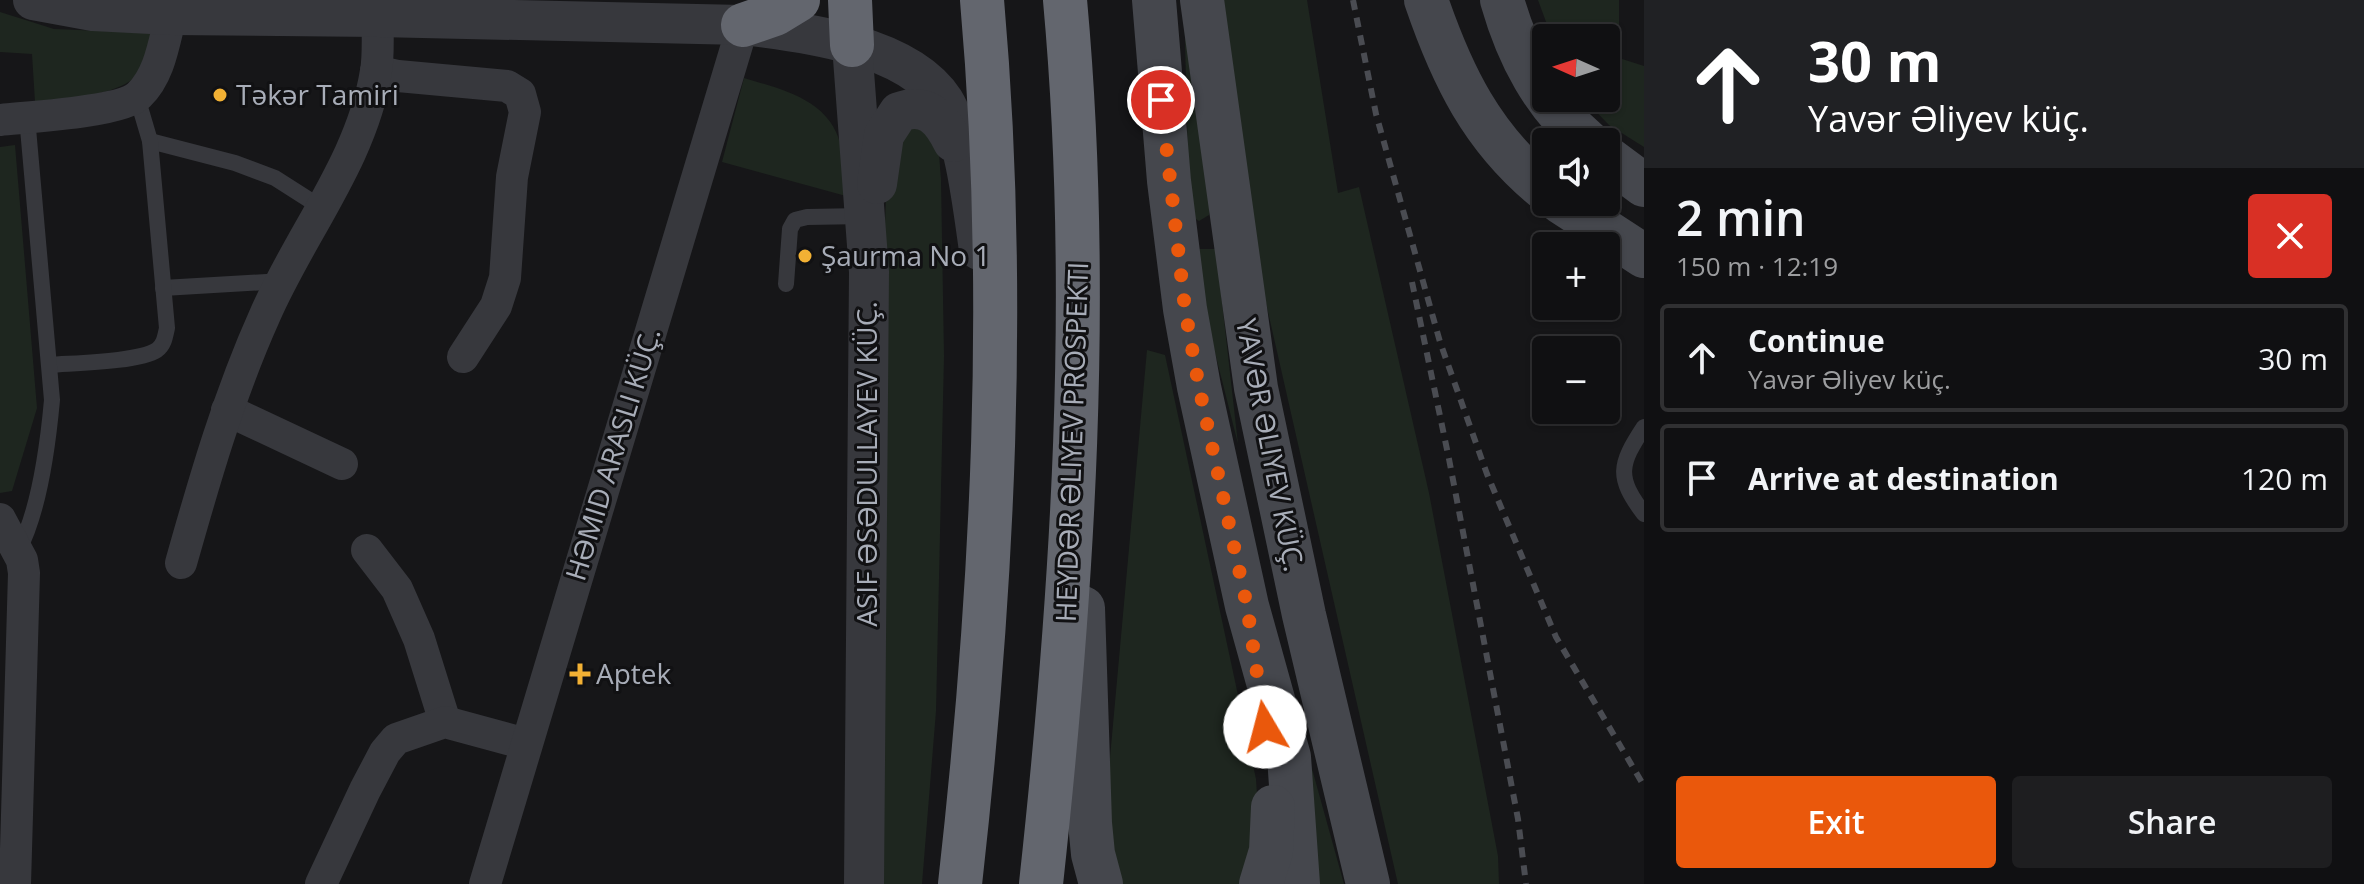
<!DOCTYPE html>
<meta charset="utf-8">
<style>
:root{--surface:#101012;--page:#1e1e20;--text:#f1f3f6;--muted:#9c9d9f;--line:#303032;--accent:#ea580c}
body{margin:0;font-family:"Open Sans",sans-serif;background:var(--page);color:var(--text);height:100vh;display:flex;flex-direction:column;font-size:30px;white-space:nowrap}
*{box-sizing:border-box;margin:0}
p{font-size:26px;color:var(--muted)}
.icon{flex:none;width:44px;height:44px;fill:none;stroke:currentColor;stroke-width:2;stroke-linecap:round;stroke-linejoin:round}
.map{position:relative;flex:1;overflow:hidden}
.sheet{display:flex;flex-direction:column;background:var(--surface);width:720px}
.sheet>*{flex:none}
.banner{background:#202124;color:#fff;overflow:hidden}
.needle{width:52px;rotate:273deg}
.tools{position:absolute;left:1532px;top:24px;display:grid;gap:16px}
.tools a{display:grid;place-items:center;width:88px;height:88px;border-radius:8px;background:var(--surface);box-shadow:0 2px 6px #0004,0 0 0 2px var(--line);font-size:40px}
.pin{position:absolute;display:grid;place-items:center;width:68px;height:68px;color:#fff;margin:-34px;border:4px solid #fff;border-radius:50%;box-shadow:0 2px 8px #0007}
.me{position:absolute;width:88px;margin:-44px;rotate:352deg;stroke-linejoin:round;filter:drop-shadow(0 0 6px #0008)}
.turn{display:flex;align-items:center;gap:28px;height:168px;padding:0 32px;font-size:36px}
.turn .icon{width:104px;height:104px;stroke-width:2.5}
.turn b{display:block;font-size:56px;line-height:68px}
.round{display:grid;place-items:center;flex:none;width:84px;height:84px;border-radius:8px;background:var(--page)}
.summary{display:flex;align-items:center;justify-content:space-between;height:136px;padding:0 32px}
h1{font-size:48px;font-weight:600;line-height:60px}
.primary-button{display:flex;gap:16px;margin-top:auto;padding:16px 32px}
.primary-button a{flex:1;height:92px;border-radius:8px;background:var(--accent);color:#fff;font-size:32px;font-weight:600;line-height:92px;text-align:center}
.primary-button a+a{background:var(--page);color:var(--text)}
ul{padding:0;list-style:none}
li{display:flex;align-items:center;gap:24px;height:108px;margin:0 16px 12px;padding:0 16px;border:4px solid var(--line);border-radius:8px}
li div{flex:1}
li b{display:block;font-size:30px}
li em{font-style:normal}
main{display:flex;flex:1;min-height:0}
.map>svg:first-child{display:block}
.green{fill:#1e261f}
.lines{fill:none;stroke-linecap:round;stroke-linejoin:round}
.service{stroke:#37383d;stroke-width:16}
.minor{stroke:#37383d;stroke-width:32}
.tertiary{stroke:#37383d;stroke-width:40}
.secondary{stroke:#45474d;stroke-width:44}
.motorway{stroke:#63666e;stroke-width:44}
.rail{stroke:#4a4c52;stroke-width:6;stroke-dasharray:10 8;stroke-linecap:butt}
.route{stroke:#ea580c;stroke-width:14;stroke-dasharray:0 25.2}
.poi-dot{fill:#f2b134;stroke:#111113;stroke-width:3}
.labels{text-anchor:middle;stroke-width:6;stroke-linejoin:round;paint-order:stroke}
.poi-label{font-size:28px;fill:#a8adb8;stroke:#111113;text-anchor:start}
.street-label{font-size:28px;fill:#a8adb8;stroke:#111113}
</style>
<main>
<div class="map">
<svg width="1644" height="884" viewBox="0 0 1644 884">
<rect width="100%" height="100%" fill="#161618"/>
<!-- green -->
<g class="green">
<path d="M1184 0 1210 207 1209 215 1199 221 1194 218 1189 203Z"/>
<path d="M1217 0H1307L1338 193 1359 187 1429 493 1498 856 1499 884H1398L1253 246Z"/>
<path d="M1538 0H1619V58L1644 66V147L1609 125 1583 98H1606V38H1552Z"/>
<path d="M0 12 54 29 151 33C150 41 151 52 148 59 133 99 70 96 35 102L32 54 0 52Z"/>
<path d="M744 78C784 90 830 100 841 146 845 162 844 180 846 196L722 162Z"/>
<path d="M913 128H926L939 154 941 180 944 356 936 711 922 884H882L885 223 887 174 901 134Z"/>
<path d="M15 145 37 408 12 491 0 493V147Z"/>
<path d="M1189 249H1216L1238 444Z"/>
<path d="M1147 350 1165 355 1256 779 1259 825 1247 884H1119L1104 824Z"/>
<path d="M1304 740 1344 884H1308Z"/>
</g>
<g class="lines">
<!-- service -->
<g class="service">
<path d="M150 141 235 163 275 178 322 208"/>
<path d="M786 284 790 229 795 220 807 217 864 216"/>
<path d="M163 288 283 281"/>
<path d="M50 365C73 363 139 362 157 350 164 345 165 337 167 328L150 141 137 97"/>
<path d="M1644 427C1619 465 1616 477 1644 514"/>
<path d="M18 551C39 512 48 444 52 400L27 117"/>
</g>
<!-- minor -->
<g class="minor">
<path d="M376 71 398 76 507 86 520 94 525 112 512 177 505 278 496 306 463 357"/>
<path d="M0 120C28 117 122 112 139 95 160 75 164 42 171 15"/>
<path d="M227 410 342 464"/>
<path d="M0 519 22 560 24 573 15 884"/>
<path d="M367 550 397 589 419 639 445 722"/>
<path d="M181 563C205 478 229 395 265 315 300 234 362 160 376 71 379 54 377 34 378 17"/>
<path d="M321 884 365 790 385 752 396 739 445 722 526 744"/>
<path d="M485 884 743 25"/>
</g>
<!-- tertiary -->
<g class="tertiary">
<path d="M33 0 93 11 171 15 378 17 743 25C804 32 908 45 944 101 965 135 973 209 979 250"/>
<path d="M852 45 869 272 864 884"/>
<path d="M877 184 884 135 899 112C927 102 941 118 953 142"/>
</g>
<!-- secondary -->
<g class="secondary">
<path d="M1154 0 1169 181 1185 309 1199 387 1247 606 1289 757 1298 884"/>
<path d="M1202 0 1256 388 1304 615 1368 884"/>
<path d="M1426 0C1452 76 1482 138 1546 190"/>
<path d="M1502 0C1518 56 1543 104 1588 142"/>
<path d="M1606 157 1644 185"/>
<path d="M1561 202 1644 256"/>
<path d="M1083 608 1090 823 1093 854 1101 884"/>
<path d="M1261 884 1271 851 1273 807"/>
</g>
<!-- motorway -->
<g class="motorway">
<path d="M850 0 852 45"/>
<path d="M743 25 775 14 798 0"/>
<path d="M960 884C993 591 1008 294 982 0"/>
<path d="M1041 884C1073 590 1092 295 1065 0"/>
</g>
<!-- rail -->
<g class="rail">
<path d="M1353 0 1376 114 1440 342 1487 474 1556 637 1644 786"/>
<path d="M1412 282 1449 459 1518 819 1526 884"/>
</g>
</g>
<g class="lines">
<!-- route -->
<path class="route" d="M1161 100 1185 309 1199 387 1247 606 1265 727"/>
</g>
<!-- markers -->
<g class="poi-dot">
<circle cx="220" cy="95" r="8"/>
<circle cx="805" cy="256" r="8"/>
<path d="M576 662h8v8h8v8h-8v8h-8v-8h-8v-8h8z"/>
</g>
<g class="labels">
<!-- poi labels -->
<g class="poi-label">
<text x="236" y="105">Təkər Tamiri</text>
<text x="821" y="266">Şaurma No 1</text>
<text x="596" y="684">Aptek</text>
</g>
<!-- street labels -->
<g class="street-label">
<text transform="translate(1072 442) rotate(-88)" y="10">HEYDƏR ƏLIYEV PROSPEKTI</text>
<text transform="translate(1270 445) rotate(79)" y="10">YAVƏR ƏLIYEV KÜÇ.</text>
<text transform="translate(613 454) rotate(-73)" y="10">HƏMID ARASLI KÜÇ.</text>
<text transform="translate(867 464) rotate(-90)" y="10">ASIF ƏSƏDULLAYEV KÜÇ.</text>
</g>
</g>
</svg>
<div class="tools">
<a><svg class="needle" viewBox="-14 -14 28 28"><path d="M0-13l5 13h-10z" fill="#e53935"/><path d="M0 13l5-13h-10z" fill="#9c9d9f"/></svg></a>
<a><svg class="icon" aria-label="sound" viewBox="0 0 24 24"><path d="M4 9h4l5-4v14l-5-4H4zM17 9q2 3 0 6"/></svg></a>
<a>+</a>
<a>−</a>
</div>
<div class="pin" style="left:1161px;top:100px;background:#d93025"><svg class="icon" aria-label="arrive" viewBox="0 0 24 24"><path d="M6 21V4h12l-3 4 3 4H6"/></svg></div>
<svg class="me" style="left:1265px;top:727px" viewBox="-20 -20 40 40"><circle r="19" fill="#fff"/><path d="M0-13L10 11 0 6-10 11z" fill="#ea580c"/></svg>
</div>
<section class="sheet">
<div class="banner">
<div class="turn"><svg class="icon" aria-label="ahead" viewBox="0 0 24 24"><path d="M12 20V5M6 11l6-6 6 6"/></svg><div><b>30 m</b>Yavər Əliyev küç.</div></div>
</div>
<div class="summary"><div><h1>2 min</h1><p>150 m · 12:19</p></div><a class="round" style="background:#d93025;color:#fff"><svg class="icon" aria-label="close" viewBox="0 0 24 24"><path d="M6 6l12 12M18 6L6 18"/></svg></a></div>
<ul>
<li><svg class="icon" aria-label="ahead" viewBox="0 0 24 24"><path d="M12 20V5M6 11l6-6 6 6"/></svg><div><b>Continue</b><p>Yavər Əliyev küç.</p></div><em>30 m</em></li>
<li><svg class="icon" aria-label="arrive" viewBox="0 0 24 24"><path d="M6 21V4h12l-3 4 3 4H6"/></svg><div><b>Arrive at destination</b></div><em>120 m</em></li>
</ul>
<div class="primary-button"><a>Exit</a><a>Share</a></div>
</section>
</main>
